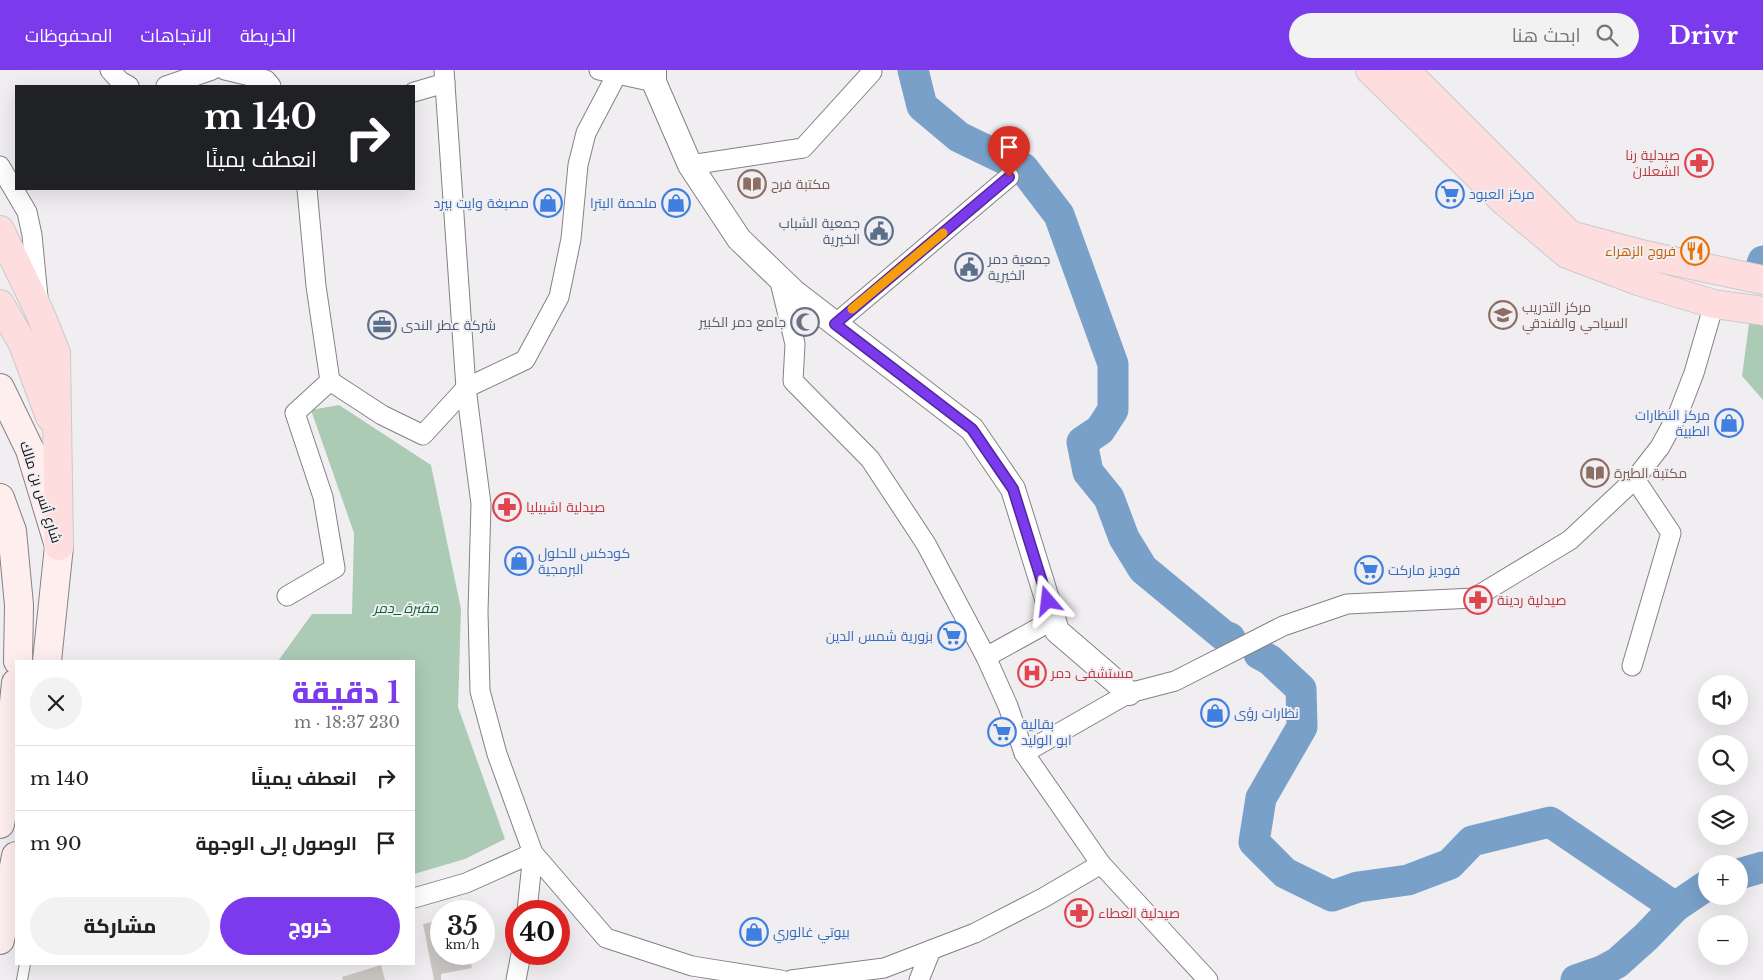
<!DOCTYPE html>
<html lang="ar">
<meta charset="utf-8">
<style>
:root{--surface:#fff;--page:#f2f2f2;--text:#202124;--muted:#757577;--line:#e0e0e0;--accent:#7c3aed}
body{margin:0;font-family:"Libre Baskerville",Cairo,serif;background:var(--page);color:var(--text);direction:rtl;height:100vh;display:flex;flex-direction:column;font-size:19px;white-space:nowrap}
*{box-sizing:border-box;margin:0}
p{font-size:16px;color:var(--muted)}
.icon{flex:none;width:28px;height:28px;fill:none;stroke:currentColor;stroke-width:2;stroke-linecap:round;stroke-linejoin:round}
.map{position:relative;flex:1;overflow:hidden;direction:ltr}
.side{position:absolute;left:15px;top:590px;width:400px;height:305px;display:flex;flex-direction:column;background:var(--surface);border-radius:0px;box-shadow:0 5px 20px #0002;direction:rtl}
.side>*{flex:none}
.banner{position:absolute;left:15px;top:15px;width:400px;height:105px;border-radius:0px;box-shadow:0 5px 20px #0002;direction:rtl;background:#202124;color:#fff;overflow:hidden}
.fabs{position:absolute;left:1698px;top:605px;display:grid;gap:10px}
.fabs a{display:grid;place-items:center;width:50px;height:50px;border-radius:50%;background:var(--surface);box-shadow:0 5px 20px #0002;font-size:25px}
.speed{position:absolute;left:430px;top:830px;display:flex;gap:10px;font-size:25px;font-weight:700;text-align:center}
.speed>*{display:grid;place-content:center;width:65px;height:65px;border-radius:50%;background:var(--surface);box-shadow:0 5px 20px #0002;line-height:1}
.speed small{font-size:12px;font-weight:400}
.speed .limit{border:8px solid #d22;background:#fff;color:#111}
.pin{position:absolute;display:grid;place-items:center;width:42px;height:42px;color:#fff;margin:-51px -21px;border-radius:50% 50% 50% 0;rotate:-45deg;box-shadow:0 0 5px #0007}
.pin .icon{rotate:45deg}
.me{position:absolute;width:55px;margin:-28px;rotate:343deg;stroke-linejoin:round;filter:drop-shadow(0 0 4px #0008)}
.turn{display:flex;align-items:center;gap:18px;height:105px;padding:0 15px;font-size:22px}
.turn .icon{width:65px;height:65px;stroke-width:2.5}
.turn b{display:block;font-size:35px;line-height:42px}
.round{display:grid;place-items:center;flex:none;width:52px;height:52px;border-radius:26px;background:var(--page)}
.headline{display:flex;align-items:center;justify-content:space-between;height:85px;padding:0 15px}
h1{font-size:30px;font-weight:800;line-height:38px;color:var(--accent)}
.action{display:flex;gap:10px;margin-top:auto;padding:10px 15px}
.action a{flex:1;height:58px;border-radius:30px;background:var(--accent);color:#fff;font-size:20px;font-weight:800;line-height:58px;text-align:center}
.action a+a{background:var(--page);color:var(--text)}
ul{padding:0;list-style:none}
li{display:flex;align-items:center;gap:15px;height:65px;padding:0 15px;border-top:1px solid var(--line)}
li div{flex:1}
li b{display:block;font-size:19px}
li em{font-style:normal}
header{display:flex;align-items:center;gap:30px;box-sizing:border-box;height:70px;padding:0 25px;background:var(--accent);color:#fff}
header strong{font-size:24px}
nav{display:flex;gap:28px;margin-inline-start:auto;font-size:18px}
.search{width:350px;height:45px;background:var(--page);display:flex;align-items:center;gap:12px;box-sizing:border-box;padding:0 18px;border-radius:28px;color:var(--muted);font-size:19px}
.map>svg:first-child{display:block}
.green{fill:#abcbb5}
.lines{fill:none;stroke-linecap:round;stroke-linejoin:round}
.river{stroke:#78a0c9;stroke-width:31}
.building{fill:#cbc8c4}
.service-casing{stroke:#848185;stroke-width:12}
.minor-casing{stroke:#848185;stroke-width:21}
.tertiary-casing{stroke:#848185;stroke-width:26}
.secondary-casing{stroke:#848185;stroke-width:30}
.primary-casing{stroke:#cacaca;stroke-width:30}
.service{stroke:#fff;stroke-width:10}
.minor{stroke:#fff;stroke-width:19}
.tertiary{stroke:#fff;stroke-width:24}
.secondary{stroke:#fee;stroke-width:28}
.primary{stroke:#feddde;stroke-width:28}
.route-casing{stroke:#51269a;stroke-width:12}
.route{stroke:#7c3aed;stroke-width:9}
.slow{stroke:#f59e0b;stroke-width:9}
.labels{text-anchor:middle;stroke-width:4;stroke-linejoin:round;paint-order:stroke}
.health-label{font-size:14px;fill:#be3a42;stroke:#f1eef2;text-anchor:start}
.education-label{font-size:14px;fill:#785e54;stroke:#f1eef2;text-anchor:start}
.shop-label{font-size:14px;fill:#366cbe;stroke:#f1eef2;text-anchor:start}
.service-label{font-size:14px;fill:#4e5e75;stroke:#f1eef2;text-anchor:start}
.food-label{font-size:14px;fill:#c56008;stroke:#f1eef2;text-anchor:end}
.worship-label{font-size:14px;fill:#5b616d;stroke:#f1eef2;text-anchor:end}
.street-label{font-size:14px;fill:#0f0e10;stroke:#f1eef2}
.park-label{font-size:14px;font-style:italic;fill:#066339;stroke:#f1eef2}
</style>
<header>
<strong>Drivr</strong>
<div class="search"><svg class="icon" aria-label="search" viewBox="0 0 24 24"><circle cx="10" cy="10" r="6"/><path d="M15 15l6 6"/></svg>ابحث هنا</div>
<nav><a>الخريطة</a><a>الاتجاهات</a><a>المحفوظات</a></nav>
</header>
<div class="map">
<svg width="1763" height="910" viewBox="0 0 1763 910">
<rect width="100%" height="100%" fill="#f1eef2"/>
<!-- green -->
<g class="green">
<path d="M1750 246 1763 248V330L1742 306Z"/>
<path d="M339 335 431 395 461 539 458 637 505 769 465 789 414 804V591H278L312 544H352L354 463 311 340Z"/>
</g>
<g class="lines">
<!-- river -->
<g class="river">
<path d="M913 0 922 36 959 67 1023 98 1059 145 1113 294V340L1100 360 1082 372 1088 402 1109 428 1124 468 1143 499 1223 565 1230 568"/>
<path d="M1759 202 1763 191"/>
<path d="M1259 584 1270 590 1301 619 1302 657 1261 728 1254 772 1285 803 1332 826 1358 817 1408 810 1450 794 1472 771 1550 752 1675 837"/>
<path d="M1739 804 1763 797"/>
<path d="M1576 910 1602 901 1617 893 1646 867 1675 837 1706 816"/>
</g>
</g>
<!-- building -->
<g class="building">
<path d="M441 850V884H469L472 898 441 904V910H434L423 854Z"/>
<path d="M381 895 385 910H343L342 907Z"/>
</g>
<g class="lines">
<defs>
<path id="service" d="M22 910 25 894"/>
<g id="minor">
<path d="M110 0 120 11 129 16"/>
<path d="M225 0 266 10 271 16"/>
<path d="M444 0 466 318 481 434 478 542 480 621 497 684 533 783 527 841"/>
<path d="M599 0 654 12"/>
<path d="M166 16 212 0"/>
<path d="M414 22 445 13"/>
<path d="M690 95 803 78 872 2"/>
<path d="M0 96 27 142 32 165 38 227"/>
<path d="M307 119 316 216 330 311"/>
<path d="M779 208 795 274 793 311 870 389 926 474 986 587 1008 636 1024 683 1101 794 1043 828 975 863 884 898 791 910"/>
<path d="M835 254 1009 107"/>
<path d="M287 526 335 498 323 427 295 343 330 311 382 345 423 365 466 318 525 290 559 227 571 169 578 95 586 63 617 4"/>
<path d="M986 587 1053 550"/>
<path d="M1632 596 1671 463 1635 409"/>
<path d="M1024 683 1129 623 1175 611 1283 556 1347 534 1474 528 1570 470 1635 409 1660 377 1679 342 1694 303 1714 234"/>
<path d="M1101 794 1208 910"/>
<path d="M414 828 466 813 533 783 606 868 692 896 781 910"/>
<path d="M516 910 521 884"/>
<path d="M919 910 931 880"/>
</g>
<path id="tertiary" d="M654 0V12L690 95 739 169 794 222 972 359 1013 419 1057 561 1129 623"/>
<g id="secondary">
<path d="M0 318 30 380 59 476 47 591"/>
<path d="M0 428 12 461 19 535 18 591"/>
<path d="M0 754 3 738 16 613"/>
<path d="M0 870 16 786"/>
</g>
<g id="primary">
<path d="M1370 0 1505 132 1567 184 1638 211 1714 234 1763 241"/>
<path d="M1405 0 1570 165 1645 185 1763 210"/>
<path d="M0 160 39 241 56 283 59 476"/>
<path d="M0 234 23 274 50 347"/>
</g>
</defs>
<!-- service casing -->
<use href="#service" class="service-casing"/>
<!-- minor casing -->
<use href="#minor" class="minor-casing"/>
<!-- tertiary casing -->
<use href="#tertiary" class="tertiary-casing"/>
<!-- secondary casing -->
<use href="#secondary" class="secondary-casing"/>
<!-- primary casing -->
<use href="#primary" class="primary-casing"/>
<!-- service -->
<use href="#service" class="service"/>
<!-- minor -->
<use href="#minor" class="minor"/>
<!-- tertiary -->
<use href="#tertiary" class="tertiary"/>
<!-- secondary -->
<use href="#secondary" class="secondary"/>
<!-- primary -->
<use href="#primary" class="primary"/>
</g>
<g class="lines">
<defs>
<path id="route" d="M1009 107 835 254 972 359 1013 419 1048 531"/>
</defs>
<!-- route casing -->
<use href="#route" class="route-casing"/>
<!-- route -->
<use href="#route" class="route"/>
<!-- slow -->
<path class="slow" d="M852 239 943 163"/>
</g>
<!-- icons -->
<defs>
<symbol id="pharmacy-ring" viewBox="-11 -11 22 22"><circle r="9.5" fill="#f1eef2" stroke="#e0444e" stroke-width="1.5"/><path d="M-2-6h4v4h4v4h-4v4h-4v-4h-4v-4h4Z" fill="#e0444e"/></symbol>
<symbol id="library-ring" viewBox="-11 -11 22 22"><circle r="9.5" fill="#f1eef2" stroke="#8d6e63" stroke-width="1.5"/><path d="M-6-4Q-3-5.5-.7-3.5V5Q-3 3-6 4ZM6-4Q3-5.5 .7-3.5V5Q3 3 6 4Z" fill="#8d6e63"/></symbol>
<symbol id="supermarket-ring" viewBox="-11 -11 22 22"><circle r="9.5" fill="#f1eef2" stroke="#3f7fe0" stroke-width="1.5"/><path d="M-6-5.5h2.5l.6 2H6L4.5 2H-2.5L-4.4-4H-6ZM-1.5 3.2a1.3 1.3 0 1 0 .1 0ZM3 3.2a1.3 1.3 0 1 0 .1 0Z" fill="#3f7fe0"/></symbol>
<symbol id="shop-ring" viewBox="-11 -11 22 22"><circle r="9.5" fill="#f1eef2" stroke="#3f7fe0" stroke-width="1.5"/><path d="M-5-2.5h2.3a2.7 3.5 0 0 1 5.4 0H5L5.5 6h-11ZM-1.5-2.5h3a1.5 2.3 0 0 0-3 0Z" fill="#3f7fe0"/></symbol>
<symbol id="civic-ring" viewBox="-11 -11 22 22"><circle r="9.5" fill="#f1eef2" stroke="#5c6f8a" stroke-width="1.5"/><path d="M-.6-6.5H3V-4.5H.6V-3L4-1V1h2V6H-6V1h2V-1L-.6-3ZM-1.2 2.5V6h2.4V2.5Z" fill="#5c6f8a"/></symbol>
<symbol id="restaurant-ring" viewBox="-11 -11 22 22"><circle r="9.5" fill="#f1eef2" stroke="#e8710a" stroke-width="1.5"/><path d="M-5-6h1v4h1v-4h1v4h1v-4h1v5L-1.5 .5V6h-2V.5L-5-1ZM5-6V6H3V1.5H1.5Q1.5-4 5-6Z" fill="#e8710a"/></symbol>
<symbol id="university-ring" viewBox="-11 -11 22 22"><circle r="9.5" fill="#f1eef2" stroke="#8d6e63" stroke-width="1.5"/><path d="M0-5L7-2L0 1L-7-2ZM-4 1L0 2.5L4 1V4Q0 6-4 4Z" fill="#8d6e63"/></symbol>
<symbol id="mosque-ring" viewBox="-11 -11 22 22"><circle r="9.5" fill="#f1eef2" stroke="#6b7280" stroke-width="1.5"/><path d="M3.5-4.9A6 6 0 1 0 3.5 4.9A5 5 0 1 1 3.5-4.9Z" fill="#6b7280"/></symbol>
<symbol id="office-ring" viewBox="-11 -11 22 22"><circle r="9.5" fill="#f1eef2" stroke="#5c6f8a" stroke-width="1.5"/><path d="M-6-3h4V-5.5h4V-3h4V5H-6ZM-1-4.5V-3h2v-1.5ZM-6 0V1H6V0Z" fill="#5c6f8a"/></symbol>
<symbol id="hospital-ring" viewBox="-11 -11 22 22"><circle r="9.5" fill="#f1eef2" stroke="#e0444e" stroke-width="1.5"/><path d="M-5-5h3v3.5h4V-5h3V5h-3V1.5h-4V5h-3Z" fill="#e0444e"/></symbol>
</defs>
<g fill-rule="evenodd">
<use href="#pharmacy-ring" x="1683" y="77" width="32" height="32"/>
<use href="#library-ring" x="736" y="98" width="32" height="32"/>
<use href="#supermarket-ring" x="1434" y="108" width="32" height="32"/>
<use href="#shop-ring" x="532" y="117" width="32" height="32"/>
<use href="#shop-ring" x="660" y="117" width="32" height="32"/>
<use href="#civic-ring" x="863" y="145" width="32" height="32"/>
<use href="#restaurant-ring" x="1679" y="165" width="32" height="32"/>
<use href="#civic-ring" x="953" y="181" width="32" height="32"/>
<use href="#university-ring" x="1487" y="229" width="32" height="32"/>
<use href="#mosque-ring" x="789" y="236" width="32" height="32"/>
<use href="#office-ring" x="366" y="239" width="32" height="32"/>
<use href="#shop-ring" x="1713" y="337" width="32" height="32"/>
<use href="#library-ring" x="1579" y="387" width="32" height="32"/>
<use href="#pharmacy-ring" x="491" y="421" width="32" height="32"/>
<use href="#shop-ring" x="503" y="475" width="32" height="32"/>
<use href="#supermarket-ring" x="1353" y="484" width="32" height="32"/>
<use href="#pharmacy-ring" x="1462" y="514" width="32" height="32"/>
<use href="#supermarket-ring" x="936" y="550" width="32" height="32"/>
<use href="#hospital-ring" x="1016" y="587" width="32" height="32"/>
<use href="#shop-ring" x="1199" y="627" width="32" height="32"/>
<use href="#supermarket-ring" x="986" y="646" width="32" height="32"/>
<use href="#pharmacy-ring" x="1063" y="827" width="32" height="32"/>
<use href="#shop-ring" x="738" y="846" width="32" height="32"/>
</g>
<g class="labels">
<!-- health labels -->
<g class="health-label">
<text x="1680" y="90" text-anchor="end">صيدلية رنا<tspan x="1680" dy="16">الشعلان</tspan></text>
<text x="526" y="442">صيدلية اشبيليا</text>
<text x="1497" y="535">صيدلية ردينة</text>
<text x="1051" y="608">مستشفى دمر</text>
<text x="1098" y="848">صيدلية العطاء</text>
</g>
<!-- education labels -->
<g class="education-label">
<text x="771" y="119">مكتبة فرح</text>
<text x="1522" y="242">مركز التدريب<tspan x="1522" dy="16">السياحي والفندقي</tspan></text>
<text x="1614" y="408">مكتبة الطيرة</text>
</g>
<!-- shop labels -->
<g class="shop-label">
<text x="1469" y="129">مركز العبود</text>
<text x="529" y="138" text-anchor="end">مصبغة وايت بيرد</text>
<text x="657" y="138" text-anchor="end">ملحمة البترا</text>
<text x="1710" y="350" text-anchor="end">مركز النظارات<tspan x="1710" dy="16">الطبية</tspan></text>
<text x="538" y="488">كودكس للحلول<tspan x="538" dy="16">البرمجية</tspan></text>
<text x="1388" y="505">فوديز ماركت</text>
<text x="933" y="571" text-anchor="end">بزورية شمس الدين</text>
<text x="1234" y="648">نظارات رؤى</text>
<text x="1021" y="659">بقالية<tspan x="1021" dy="16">ابو الوليد</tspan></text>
<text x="773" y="867">بيوتي غالوري</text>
</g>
<!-- service labels -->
<g class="service-label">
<text x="860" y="158" text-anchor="end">جمعية الشباب<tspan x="860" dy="16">الخيرية</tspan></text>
<text x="988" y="194">جمعية دمر<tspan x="988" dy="16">الخيرية</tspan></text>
<text x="401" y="260">شركة عطر الندى</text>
</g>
<!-- food labels -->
<g class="food-label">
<text x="1676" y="186">فروج الزهراء</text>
</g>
<!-- worship labels -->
<g class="worship-label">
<text x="786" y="257">جامع دمر الكبير</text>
</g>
<!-- street labels -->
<g class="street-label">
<text transform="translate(41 422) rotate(72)" y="5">شارع أنس بن مالك</text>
</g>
<!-- park labels -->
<g class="park-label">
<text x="406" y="543">مقبرة_دمر</text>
</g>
</g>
</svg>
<div class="fabs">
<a><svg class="icon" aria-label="sound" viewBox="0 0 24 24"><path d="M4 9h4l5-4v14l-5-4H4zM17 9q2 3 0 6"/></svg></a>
<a><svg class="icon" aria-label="search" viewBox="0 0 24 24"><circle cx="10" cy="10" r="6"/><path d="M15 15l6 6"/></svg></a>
<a><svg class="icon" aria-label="layers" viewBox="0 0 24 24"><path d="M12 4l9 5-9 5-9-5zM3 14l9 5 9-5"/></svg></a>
<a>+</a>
<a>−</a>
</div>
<div class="speed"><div>35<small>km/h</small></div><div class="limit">40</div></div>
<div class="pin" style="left:1009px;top:107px;background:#d93025"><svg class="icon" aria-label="arrive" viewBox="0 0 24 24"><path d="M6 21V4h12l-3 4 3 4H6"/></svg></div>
<svg class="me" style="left:1048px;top:531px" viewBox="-20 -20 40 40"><path d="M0-17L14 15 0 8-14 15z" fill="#7c3aed" stroke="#fff" stroke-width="4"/></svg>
<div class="banner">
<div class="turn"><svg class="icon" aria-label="right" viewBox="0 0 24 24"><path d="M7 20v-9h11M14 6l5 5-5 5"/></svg><div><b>140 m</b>انعطف يمينًا</div></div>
</div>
<section class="side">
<div class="headline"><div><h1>1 دقيقة</h1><p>230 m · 18:37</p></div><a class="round"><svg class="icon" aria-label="close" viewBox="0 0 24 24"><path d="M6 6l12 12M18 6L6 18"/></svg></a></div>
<ul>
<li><svg class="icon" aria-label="right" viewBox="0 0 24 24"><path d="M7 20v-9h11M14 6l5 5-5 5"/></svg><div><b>انعطف يمينًا</b></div><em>140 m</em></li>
<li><svg class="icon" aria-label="arrive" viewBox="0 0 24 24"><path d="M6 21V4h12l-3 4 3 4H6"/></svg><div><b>الوصول إلى الوجهة</b></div><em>90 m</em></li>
</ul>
<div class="action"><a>خروج</a><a>مشاركة</a></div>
</section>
</div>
